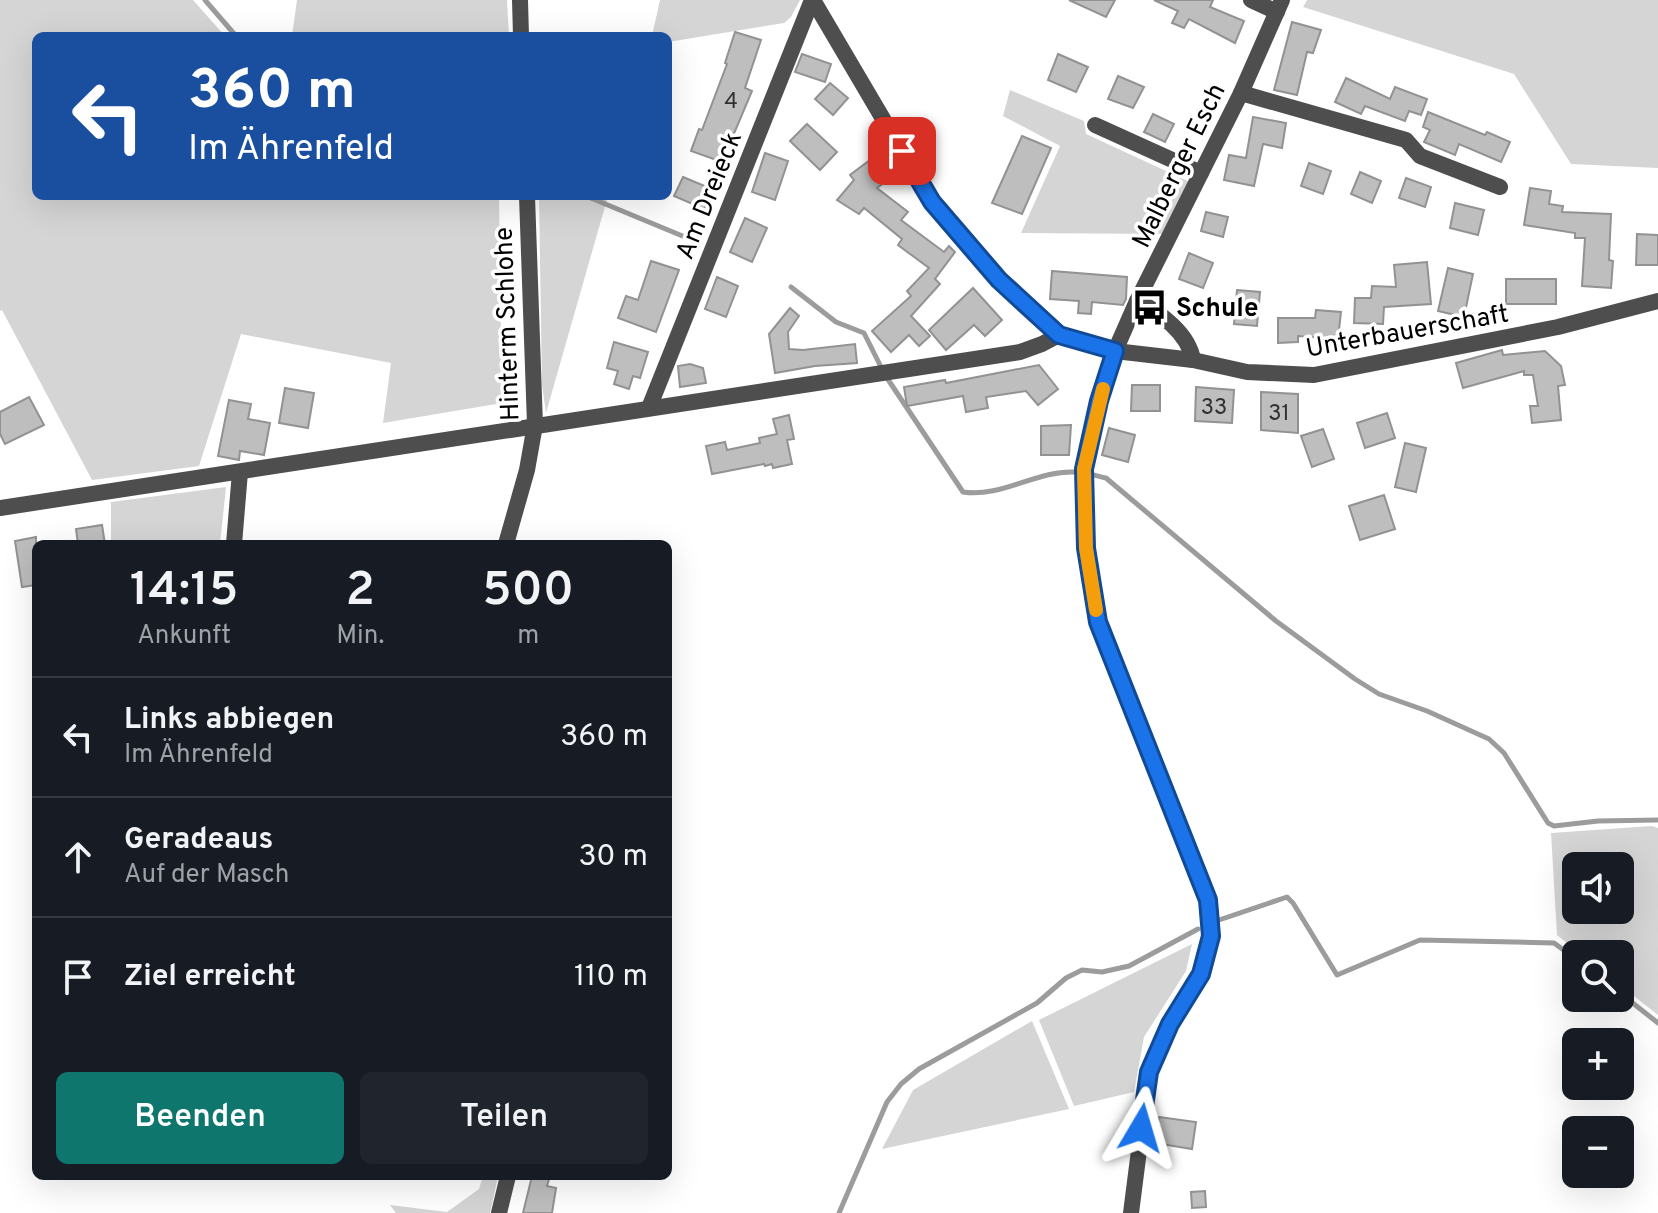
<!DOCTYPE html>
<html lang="de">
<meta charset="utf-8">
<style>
:root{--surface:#171b24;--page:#20242c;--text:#f1f3f6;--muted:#9ea1a6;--line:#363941;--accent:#0f766e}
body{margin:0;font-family:Overpass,sans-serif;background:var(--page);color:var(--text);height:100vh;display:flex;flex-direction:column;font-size:30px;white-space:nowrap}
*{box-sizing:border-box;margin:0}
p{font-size:26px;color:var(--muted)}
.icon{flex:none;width:44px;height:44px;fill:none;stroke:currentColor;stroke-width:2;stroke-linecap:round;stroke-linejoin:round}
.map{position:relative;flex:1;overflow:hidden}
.panel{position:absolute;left:32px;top:540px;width:640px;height:640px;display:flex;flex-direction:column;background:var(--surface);border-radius:12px;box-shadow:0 8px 32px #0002}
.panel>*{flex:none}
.guide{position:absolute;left:32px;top:32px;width:640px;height:168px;border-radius:12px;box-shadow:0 8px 32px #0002;background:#1a4fa0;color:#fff;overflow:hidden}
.controls{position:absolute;left:1562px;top:852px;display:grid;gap:16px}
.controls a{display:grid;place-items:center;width:72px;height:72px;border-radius:12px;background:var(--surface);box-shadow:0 8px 32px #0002;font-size:40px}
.pin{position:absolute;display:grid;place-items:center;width:68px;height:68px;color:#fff;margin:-34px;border-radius:16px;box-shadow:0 4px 12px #0006}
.me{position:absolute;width:88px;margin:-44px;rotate:7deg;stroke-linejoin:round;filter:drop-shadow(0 0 6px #0008)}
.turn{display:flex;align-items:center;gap:28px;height:168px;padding:0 24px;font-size:36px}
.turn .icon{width:104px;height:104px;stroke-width:2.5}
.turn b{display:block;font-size:56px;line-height:68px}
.eta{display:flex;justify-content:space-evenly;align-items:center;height:136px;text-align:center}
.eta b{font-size:48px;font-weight:600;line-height:56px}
.primary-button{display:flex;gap:16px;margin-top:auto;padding:16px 24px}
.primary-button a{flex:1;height:92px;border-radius:12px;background:var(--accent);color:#fff;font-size:32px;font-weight:600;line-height:92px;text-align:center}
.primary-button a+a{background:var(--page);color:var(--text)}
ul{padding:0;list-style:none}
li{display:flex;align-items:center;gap:24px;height:120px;padding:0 24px;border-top:2px solid var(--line)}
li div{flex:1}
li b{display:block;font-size:30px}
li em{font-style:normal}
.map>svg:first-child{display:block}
.green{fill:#d5d5d5;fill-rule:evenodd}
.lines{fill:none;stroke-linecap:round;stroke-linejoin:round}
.stream{stroke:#9c9c9c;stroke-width:5}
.building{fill:#bebebe;stroke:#929292;stroke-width:2}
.minor{stroke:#4e4e4e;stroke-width:16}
.route-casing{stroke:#114b97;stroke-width:20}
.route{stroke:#1a73e8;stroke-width:14}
.slow{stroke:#f59e0b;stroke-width:14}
.labels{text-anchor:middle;stroke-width:7;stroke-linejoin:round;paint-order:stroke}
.number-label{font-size:22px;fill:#303030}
.street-label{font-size:26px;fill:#000;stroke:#fff}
.poi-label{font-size:26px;font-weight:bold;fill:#000;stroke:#fff;text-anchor:start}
</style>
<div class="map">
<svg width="1658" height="1213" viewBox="0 0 1658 1213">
<rect width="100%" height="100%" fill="#fff"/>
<!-- green -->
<g class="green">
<path d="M0 0H193L225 36H36V196H499L502 403 383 423 391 363 241 334 199 466 92 480 2 310 0 311Z"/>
<path d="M297 0H507L509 36H292Z"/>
<path d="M660 0H800L791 17 784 23 668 42V36H652Z"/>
<path d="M1307 0H1658V168L1571 164 1514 74 1303 7Z"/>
<path d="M1010 90 1084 121 1086 134 1192 183 1164 234 1021 233 1060 146 1003 116Z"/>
<path d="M539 196H608L546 413 542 385Z"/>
<path d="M226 487 220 544H111V502Z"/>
<path d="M1652 826 1658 828V1015L1620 985V954H1581L1557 935 1551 833ZM1620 866V910H1576V866Z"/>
<path d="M1192 944 1186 971 1144 1037 1134 1092 1074 1106 1039 1020Z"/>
<path d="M1032 1021 1069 1109 882 1149 913 1090Z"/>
<path d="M483 1176H498L490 1213H396L390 1205 447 1212 479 1189Z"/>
</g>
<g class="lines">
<!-- stream -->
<g class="stream">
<path d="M205 0 236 36"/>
<path d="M586 196 697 242"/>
<path d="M791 287 836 322 864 333 882 369"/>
<path d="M887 378 963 492C1001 498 1037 470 1075 472 1085 472 1096 476 1106 478L1276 621 1355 679 1379 694 1427 711 1489 739 1504 753 1548 823 1554 826 1598 821 1658 820"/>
<path d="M1219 920 1287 897 1293 903 1337 975 1420 940 1554 943 1576 959"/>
<path d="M1620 993 1658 1023"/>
<path d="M839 1213 887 1102 901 1084 919 1069 1037 1003 1066 978 1082 970 1102 972 1129 966 1198 929"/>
</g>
</g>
<!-- building -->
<g class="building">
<path d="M1069 0H1115L1106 17Z"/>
<path d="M1154 0H1213L1210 7 1244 21 1235 43 1189 19 1184 28 1172 23 1178 11Z"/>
<path d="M1292 22 1321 30 1313 53 1307 52 1297 95 1274 90Z"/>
<path d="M735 32 761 40 745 88 752 91 722 162 691 151 699 129 702 130 727 64 725 63Z"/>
<path d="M802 54 831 64 825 82 795 72Z"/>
<path d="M1058 54 1088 67 1076 92 1048 80Z"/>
<path d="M1118 76 1144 87 1133 108 1108 99Z"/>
<path d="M1346 78 1390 99 1395 87 1427 99 1421 115 1409 111 1405 121 1365 106 1361 114 1335 102Z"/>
<path d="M830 83 848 98 833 115 815 99Z"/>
<path d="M1428 112 1485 135 1487 132 1510 142 1501 162 1459 144 1455 155 1424 142 1430 130 1423 127Z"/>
<path d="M1153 114 1174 124 1165 142 1144 132Z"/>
<path d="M1253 117 1286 123 1282 148 1263 144 1254 186 1224 180 1229 155 1246 158Z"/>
<path d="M807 124 837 152 820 170 790 141Z"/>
<path d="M1022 136 1051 148 1022 214 992 203Z"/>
<path d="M765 153 788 161 775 200 752 192Z"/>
<path d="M870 160 885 182 877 188 908 212 901 220 944 252 949 246 955 252 935 279 940 284 911 316 930 336 919 346 909 335 891 352 872 331 911 296 907 291 929 268 898 245 902 239 864 208 859 214 837 200 854 180 850 175Z"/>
<path d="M1309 163 1331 171 1323 194 1301 186Z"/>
<path d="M1360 172 1381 181 1372 203 1351 194Z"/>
<path d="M683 177 712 189 704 209 674 196Z"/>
<path d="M1406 178 1431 187 1425 207 1399 198Z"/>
<path d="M1530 188 1551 191 1549 204 1563 206 1562 212 1611 214 1609 260 1613 261 1611 288 1582 286 1585 238H1575V233L1524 225Z"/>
<path d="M1455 203 1484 210 1478 235 1450 228Z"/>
<path d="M1206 212 1228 217 1223 237 1201 231Z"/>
<path d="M745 218 767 228 752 262 730 252Z"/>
<path d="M1637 234 1658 235V265H1636Z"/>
<path d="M1189 253 1213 263 1203 288 1179 279Z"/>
<path d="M651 261 679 270 656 332 618 318 626 296 638 300Z"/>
<path d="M1427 262 1431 304 1384 307 1383 324 1354 323 1355 298H1371L1372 286 1396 287 1394 265Z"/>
<path d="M1448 268 1473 274 1464 317 1438 311Z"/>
<path d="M1052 271 1127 277 1126 299 1123 305 1092 302 1091 314 1078 313 1079 301 1050 299Z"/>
<path d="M717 277 738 286 726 317 705 309Z"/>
<rect x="1506" y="279" width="50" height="25"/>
<path d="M973 288 1002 320 985 336 974 325 946 350 929 330Z"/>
<path d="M1237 290 1260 292 1257 326 1234 324Z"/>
<path d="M790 308 799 316 788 332 789 349 803 350 855 344 857 363 815 366 775 373 769 334Z"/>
<path d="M1316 310 1341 312 1338 339 1298 336V342L1278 343V318H1315Z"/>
<path d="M614 342 648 352 640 378 633 376 629 389 614 384 618 371 607 368Z"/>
<path d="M1502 350 1503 355 1545 351 1561 366 1565 385 1558 386 1561 420 1532 423 1530 406H1538L1533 375H1524V371L1463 388 1456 363Z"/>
<path d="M690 364 703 368 706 383 680 387 678 366Z"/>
<path d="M1039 365 1058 389 1038 405 1026 391 986 397 988 408 966 412 963 396 907 406 904 387 945 380 946 383Z"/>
<path d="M1132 385H1160V411H1131Z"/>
<path d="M1196 387 1234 390 1232 423 1195 421Z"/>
<path d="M285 388 314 393 308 428 279 423Z"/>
<path d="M1261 392 1298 394V433L1261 430Z"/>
<path d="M29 397 44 425 5 444 0 434V412Z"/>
<path d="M229 400 251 404 248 419 270 423 264 455 240 451 239 460 218 456Z"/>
<path d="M1387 413 1395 438 1365 448 1357 423Z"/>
<path d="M789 415 794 439 787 440 792 464 773 468 772 464 765 466 764 464 712 474 706 446 725 442 727 450 760 443 759 438 777 434 773 419Z"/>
<path d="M1071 425 1069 455H1041V426Z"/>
<path d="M1109 428 1135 435 1128 462 1102 455Z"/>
<path d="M1323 429 1334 459 1312 467 1301 436Z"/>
<path d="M1405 443 1426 448 1416 492 1395 487Z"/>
<path d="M1384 495 1395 529 1360 540 1349 506Z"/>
<path d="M102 525 105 544H78L76 529Z"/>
<path d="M36 537V585L22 587 15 541Z"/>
<path d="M1159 1117 1196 1122 1192 1149 1155 1143Z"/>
<path d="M532 1176H550L547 1186 556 1188 552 1213H523Z"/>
<path d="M1205 1191 1206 1207 1192 1208 1191 1192Z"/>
</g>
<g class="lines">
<!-- minor -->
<g class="minor">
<path d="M520 0 521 36"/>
<path d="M813 0 932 202 999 280 1059 335 1115 351 1193 360 1247 372 1314 375 1558 327 1658 301"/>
<path d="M1251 0 1277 12"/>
<path d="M1241 93 1406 140 1420 156 1500 187"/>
<path d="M1095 125 1201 173"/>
<path d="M1137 301C1160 312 1189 334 1193 360"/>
<path d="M649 408 812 0"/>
<path d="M0 508 1020 352 1042 344 1059 335"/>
<path d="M234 544 240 472"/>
<path d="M506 544 527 470 535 425 527 196"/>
<path d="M499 1213 508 1176"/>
<path d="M1131 1213 1149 1072 1170 1024 1201 974 1211 936 1208 900 1098 622 1086 548 1084 469 1099 401 1115 351 1137 301 1241 93 1282 0"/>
</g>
</g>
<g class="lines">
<defs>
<path id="route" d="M902 151 932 202 999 280 1059 335 1115 351 1099 401 1084 469 1086 548 1098 622 1208 900 1211 936 1201 974 1170 1024 1149 1072 1141 1128"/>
</defs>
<!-- route casing -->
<use href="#route" class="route-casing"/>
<!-- route -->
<use href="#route" class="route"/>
<!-- slow -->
<path class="slow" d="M1096 610 1086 548 1084 469 1103 389"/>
</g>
<!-- icons -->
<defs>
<symbol id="bus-bare" viewBox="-9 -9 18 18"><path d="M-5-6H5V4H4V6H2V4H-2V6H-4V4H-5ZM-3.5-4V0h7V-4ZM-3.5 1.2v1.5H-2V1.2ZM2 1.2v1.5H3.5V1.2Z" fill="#000" stroke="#fff" stroke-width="2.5" paint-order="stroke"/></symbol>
</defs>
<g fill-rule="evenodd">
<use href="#bus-bare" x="1124" y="282" width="51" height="51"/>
</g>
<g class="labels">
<!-- number labels -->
<g class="number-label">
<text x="731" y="108">4</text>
<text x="1214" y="414">33</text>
<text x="1279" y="420">31</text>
</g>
<!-- street labels -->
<g class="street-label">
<text transform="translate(1178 165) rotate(-64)" y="9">Malberger Esch</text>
<text transform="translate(708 195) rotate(-68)" y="9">Am Dreieck</text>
<text transform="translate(506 324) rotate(-92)" y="9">Hinterm Schlohe</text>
<text transform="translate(1407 330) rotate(-10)" y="9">Unterbauerschaft</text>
</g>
<!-- poi labels -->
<g class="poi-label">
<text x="1176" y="316">Schule</text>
</g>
</g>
</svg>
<div class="controls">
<a><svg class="icon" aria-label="sound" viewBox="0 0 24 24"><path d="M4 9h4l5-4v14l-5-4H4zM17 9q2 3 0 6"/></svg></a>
<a><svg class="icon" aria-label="search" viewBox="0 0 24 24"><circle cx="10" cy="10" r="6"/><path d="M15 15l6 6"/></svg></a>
<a>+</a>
<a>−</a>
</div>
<div class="pin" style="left:902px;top:151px;background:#d93025"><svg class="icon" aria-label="arrive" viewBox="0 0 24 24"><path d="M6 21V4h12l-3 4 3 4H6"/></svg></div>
<svg class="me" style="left:1141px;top:1128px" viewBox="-20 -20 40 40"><path d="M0-17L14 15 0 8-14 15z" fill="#1a73e8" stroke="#fff" stroke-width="4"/></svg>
<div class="guide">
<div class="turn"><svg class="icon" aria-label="left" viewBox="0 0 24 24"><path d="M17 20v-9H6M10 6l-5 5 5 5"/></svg><div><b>360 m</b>Im Ährenfeld</div></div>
</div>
<section class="panel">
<div class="eta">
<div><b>14:15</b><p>Ankunft</p></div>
<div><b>2</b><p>Min.</p></div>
<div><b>500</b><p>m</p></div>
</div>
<ul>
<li><svg class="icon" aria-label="left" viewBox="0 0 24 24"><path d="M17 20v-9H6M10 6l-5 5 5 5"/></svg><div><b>Links abbiegen</b><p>Im Ährenfeld</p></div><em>360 m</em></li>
<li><svg class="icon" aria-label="ahead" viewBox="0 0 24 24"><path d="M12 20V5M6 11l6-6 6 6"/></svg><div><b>Geradeaus</b><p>Auf der Masch</p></div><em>30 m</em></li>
<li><svg class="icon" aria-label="arrive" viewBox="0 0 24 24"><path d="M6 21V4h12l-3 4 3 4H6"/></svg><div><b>Ziel erreicht</b></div><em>110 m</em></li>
</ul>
<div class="primary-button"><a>Beenden</a><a>Teilen</a></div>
</section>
</div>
